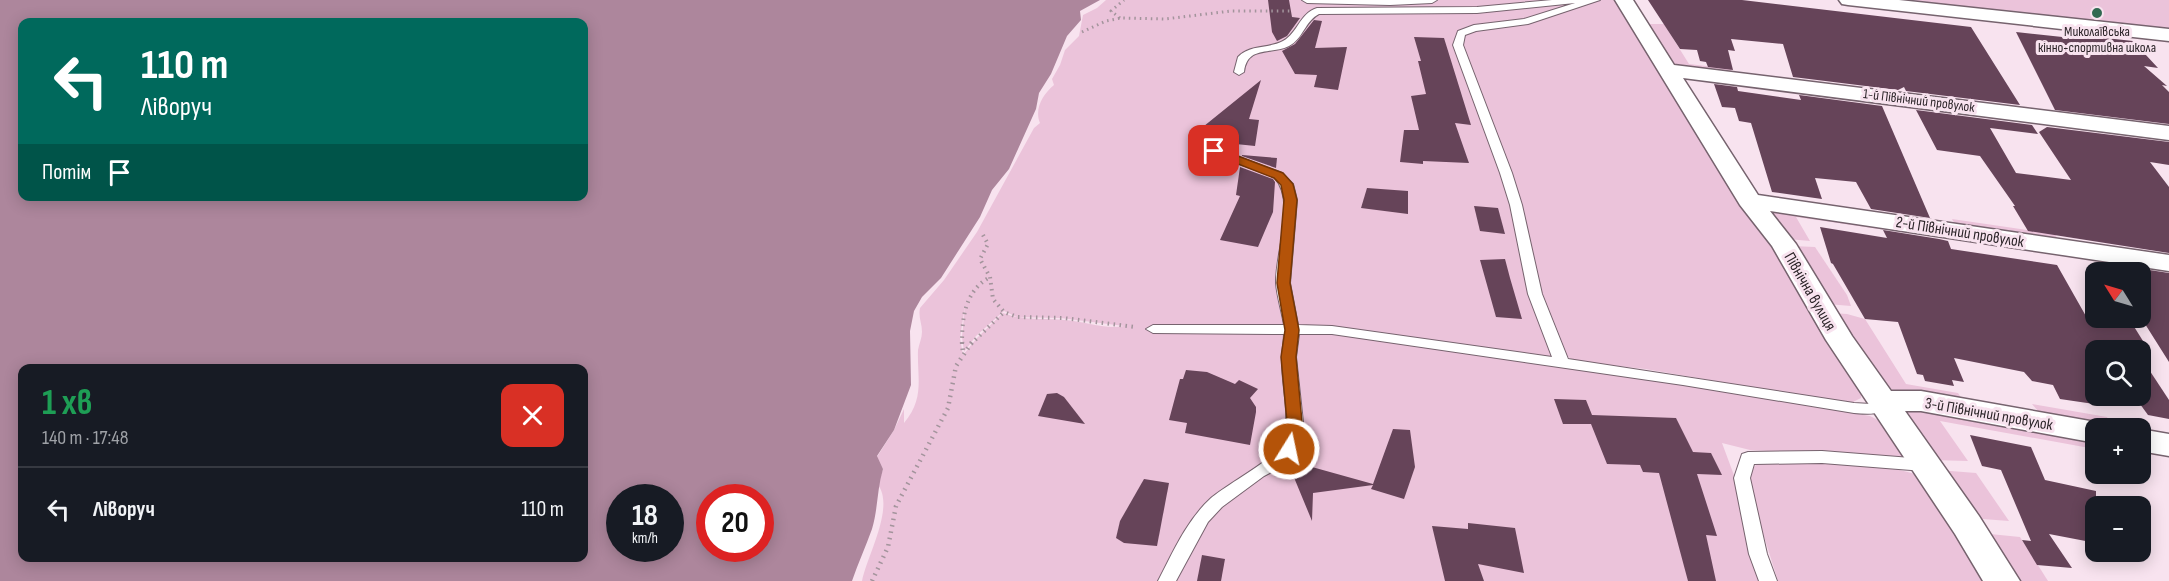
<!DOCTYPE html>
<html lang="uk">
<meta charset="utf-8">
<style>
:root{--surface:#171b24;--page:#20242c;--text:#f1f3f6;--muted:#9ea1a6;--line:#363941}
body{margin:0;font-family:"Sofia Sans Condensed",sans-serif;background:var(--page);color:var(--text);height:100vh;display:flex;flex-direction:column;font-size:22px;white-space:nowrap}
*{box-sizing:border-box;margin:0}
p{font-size:20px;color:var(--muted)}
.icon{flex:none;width:33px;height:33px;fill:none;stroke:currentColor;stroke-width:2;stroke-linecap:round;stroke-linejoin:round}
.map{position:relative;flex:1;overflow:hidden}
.side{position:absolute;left:18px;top:364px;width:570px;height:198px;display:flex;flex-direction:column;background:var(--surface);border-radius:12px;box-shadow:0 3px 15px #0003}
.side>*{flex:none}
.guide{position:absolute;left:18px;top:18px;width:570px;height:183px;border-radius:12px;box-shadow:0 3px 15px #0003;background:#00695c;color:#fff;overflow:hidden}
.needle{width:39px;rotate:307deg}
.buttons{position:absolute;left:2085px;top:262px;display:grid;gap:12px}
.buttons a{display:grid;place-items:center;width:66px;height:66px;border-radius:12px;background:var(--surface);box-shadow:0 3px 15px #0003;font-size:30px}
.speed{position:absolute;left:606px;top:484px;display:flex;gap:12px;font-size:30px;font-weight:700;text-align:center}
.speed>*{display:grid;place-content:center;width:78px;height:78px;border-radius:50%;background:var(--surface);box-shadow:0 3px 15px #0003;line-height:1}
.speed small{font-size:15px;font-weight:400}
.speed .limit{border:9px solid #d22;background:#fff;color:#111}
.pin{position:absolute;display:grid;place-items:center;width:51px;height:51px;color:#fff;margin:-26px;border-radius:12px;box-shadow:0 3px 9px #0006}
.me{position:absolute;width:66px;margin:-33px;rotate:10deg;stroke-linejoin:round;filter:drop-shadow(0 0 4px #0008)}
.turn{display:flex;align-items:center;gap:21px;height:126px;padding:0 24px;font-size:27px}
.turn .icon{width:78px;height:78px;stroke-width:2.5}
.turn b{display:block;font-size:42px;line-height:51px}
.then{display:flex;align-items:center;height:57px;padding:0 24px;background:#0003;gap:12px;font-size:22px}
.round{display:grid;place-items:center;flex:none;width:63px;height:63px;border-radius:12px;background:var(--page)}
.head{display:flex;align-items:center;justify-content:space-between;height:102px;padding:0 24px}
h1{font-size:36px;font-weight:700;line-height:45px;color:#1e9e55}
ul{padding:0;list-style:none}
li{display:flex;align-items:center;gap:18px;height:84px;padding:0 24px;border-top:2px solid var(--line)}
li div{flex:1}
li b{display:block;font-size:22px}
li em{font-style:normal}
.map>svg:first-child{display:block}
.green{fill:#ebc3da;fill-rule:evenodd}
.water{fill:#ad869c;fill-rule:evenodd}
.building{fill:#664459}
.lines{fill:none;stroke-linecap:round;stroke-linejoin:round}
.service-casing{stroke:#76636e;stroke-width:2}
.minor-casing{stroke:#76636e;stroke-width:3}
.path-far2{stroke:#a3949c;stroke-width:3;stroke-dasharray:1.5 4;stroke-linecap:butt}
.path-far1{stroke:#a3949c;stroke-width:4;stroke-dasharray:1.5 4.5;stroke-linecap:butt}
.path{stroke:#a3949c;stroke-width:4.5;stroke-dasharray:1.5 5;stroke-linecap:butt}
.service{fill:#fff;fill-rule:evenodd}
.minor{fill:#fff;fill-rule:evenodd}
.route{fill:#b45309;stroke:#753606;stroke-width:1.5}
.poi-dot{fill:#316951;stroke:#f8e3ef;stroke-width:2}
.labels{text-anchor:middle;stroke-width:6;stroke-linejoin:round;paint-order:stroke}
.far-poi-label{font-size:14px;fill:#2b2428;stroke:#f8e3ef}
.far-street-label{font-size:14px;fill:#2b2428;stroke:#f8e3ef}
.street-label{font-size:16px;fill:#2b2428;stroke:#f8e3ef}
</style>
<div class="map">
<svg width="2169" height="581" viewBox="0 0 2169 581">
<rect width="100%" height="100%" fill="#f8e3ef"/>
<!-- green -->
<g class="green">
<path d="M1106 0H1590L1549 14 1459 32 1455 37 1473 101 1502 172 1559 366 1766 397 1870 416 1886 424 1905 450 1902 459 1750 450 1722 443 1735 478 1759 581H862C867 556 895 507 878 485L883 469 877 457 894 430 904 409V423C925 398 917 378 918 350 919 344 922 338 922 332 922 323 918 317 920 308L944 280 977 232 1034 128 1040 123C1034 109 1043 94 1054 85L1052 79 1060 65 1065 50 1079 36 1083 15 1097 8ZM965 306 962 337 964 352 976 336 1004 311 1017 317 1061 318 1124 326C1106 330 1083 321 1064 320 1042 318 1024 321 1003 313L977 338 963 355 960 338Z"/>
<path d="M1600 0H1618L1760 221 1862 388 1861 398 1851 403H1845L1645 369 1574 361 1563 353 1554 334 1530 256 1520 199 1461 44 1464 35 1474 31 1535 22Z"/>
<path d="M1863 0H2169V32Z"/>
<path d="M1646 24H1664L1689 64 1731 69 1732 75 1679 67 1671 63Z"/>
<path d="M1765 207 1884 223 1886 230 1796 217 1810 241 1788 239Z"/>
<path d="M1952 219 2055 234 2058 240 1956 226Z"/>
<path d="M1792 246 1815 247 1847 295 1851 306 1827 304Z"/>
<path d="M1833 313 1847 314 1865 319 1906 384 1958 393 1965 404 1893 391 1881 385Z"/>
<path d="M2032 404 2107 417 2113 429 2043 417Z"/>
<path d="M1914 405 2095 437V449L1940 421 1968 461 1931 460 1903 411Z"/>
<path d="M1788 459 1892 468 1923 476 1992 581H1778L1748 486 1751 470 1758 463Z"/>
<path d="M1938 470 1976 473 2009 521 1970 518Z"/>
<path d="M1980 533 2020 537 2048 581H2012Z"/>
</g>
<!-- water -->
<path class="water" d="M0 0H1100L1080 11 1081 20 1067 36 1051 74 1039 93 1036 109 1009 169 992 190 980 217 941 278 922 297 914 311 910 331 911 385 894 430 877 456 883 469C877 489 878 509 872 529 866 546 858 563 852 581H0ZM22 22H584V196H22ZM22 369H584V558H22ZM620 498H670V549H620ZM710 498H760V549H710Z"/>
<!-- building -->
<g class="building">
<path d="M1268 0H1289L1292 17 1300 18 1287 36 1277 41 1272 32Z"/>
<path d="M1648 0H1742L1971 27 2020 105 1906 91 1904 87 1898 90 1793 77 1783 44 1731 39 1735 51 1728 50 1733 70 1708 67 1706 62 1700 61 1697 50 1680 49Z"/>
<path d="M1314 20 1322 21 1315 48 1347 47 1338 90 1314 87 1317 75 1295 74 1282 51 1295 44Z"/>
<path d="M2016 32 2081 39 2078 35 2133 41 2158 68 2144 66 2167 86 2162 85 2169 92V124L2055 110Z"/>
<path d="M1414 37 1444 38 1471 125 1455 123 1469 163 1423 161V164L1400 162 1404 130H1419L1411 96 1426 94 1418 61H1421Z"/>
<path d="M1261 80 1249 119 1259 120 1255 146 1188 139Z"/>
<path d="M1714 84 1737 87 1738 91 1801 100 1799 95 1882 106 1930 218 1871 209 1856 182 1815 178 1822 199 1772 192 1751 123 1739 121 1735 108 1722 107Z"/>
<path d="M1916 110 2032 125 2038 134 1990 128 2016 173 2071 180 2039 132 2047 127 2169 142V165L2150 162 2169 187V253L2028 231 2013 206H2015L1980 156 1937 150Z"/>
<path d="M1242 155 1277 158 1276 168 1242 156Z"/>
<path d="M1240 167 1273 179 1275 182 1273 212 1258 247 1220 240 1240 196 1236 195Z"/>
<path d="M1367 188 1408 191V214L1361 208Z"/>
<path d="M1474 206 1498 208 1505 234 1480 231Z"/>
<path d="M1820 227 1887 238 1883 230 1939 239 1948 241 1951 249 2057 265 2087 318 2133 325 2148 349 2135 347 2137 351H2096V392L2087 390 2094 404 2060 399 2053 385 2032 381 2024 372 1954 358 1964 382 1952 380 1954 386 1925 381 1923 375 1917 374 1898 322 1865 319 1833 264 1831 263Z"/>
<path d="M1505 259 1510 278 1522 319 1496 317 1480 260Z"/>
<path d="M2110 264 2169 273V362L2140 316V273H2116Z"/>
<path d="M2140 356 2169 400V419L2148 415 2140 404Z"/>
<path d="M1186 370 1207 372 1235 384 1239 380 1258 389 1250 398 1256 407V412L1250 445 1185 433 1187 423 1169 420 1180 379H1183Z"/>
<path d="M1057 393 1064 397 1085 424 1038 416 1047 394Z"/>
<path d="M1554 399 1586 400 1592 415 1676 418 1693 452 1711 453 1722 475 1697 474 1717 536 1706 535 1716 581H1688L1659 473 1643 472 1640 465 1607 464 1591 424H1563Z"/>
<path d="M1393 429 1410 430 1415 467 1404 499 1371 489 1373 485 1313 493 1312 521 1288 463 1293 457 1312 458V467L1373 484Z"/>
<path d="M1970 435 2031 447 2045 480 2096 491V543L2049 534 2072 568 2037 565 2022 540 2031 541 2001 470 1982 466Z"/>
<path d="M1144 479 1169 483 1157 546 1124 543 1116 538 1120 521Z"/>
<path d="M1468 523 1515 528 1524 573 1478 564 1484 581H1445L1432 526 1468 529Z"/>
<path d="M1202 555 1225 559 1221 581H1197Z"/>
</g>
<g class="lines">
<defs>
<g id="service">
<path d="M1302 0H1437L1432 3 1390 5 1307 3Z"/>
<path d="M1552 0H1600L1528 24 1476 31 1465 35 1463 45 1512 173 1522 205 1542 294 1568 359 1854 403 1871 404 1884 399 1889 400 1892 404C1883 416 1867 414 1854 413L1683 385 1332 334H1299L1296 357 1303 422 1297 449 1283 466 1264 476 1222 507 1208 522 1176 581H1158C1172 554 1187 520 1210 499 1224 486 1278 457 1282 444 1292 415 1281 387 1282 357 1282 350 1284 342 1284 334L1153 333 1146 329 1153 325H1284C1282 312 1277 297 1276 283 1275 253 1297 201 1274 177L1210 153V149H1218L1282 173 1293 184 1297 200 1290 283 1298 325 1332 326 1552 357 1528 294 1510 205 1500 173 1453 45 1458 31 1474 25 1524 19 1575 3 1477 13 1319 14C1305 21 1303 39 1289 46 1271 55 1247 45 1244 72L1239 75 1234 72 1238 57C1250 44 1268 49 1283 41 1298 33 1299 14 1317 8L1477 7Z"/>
<path d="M1822 451 1924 459 1930 461 1932 465 1930 469 1924 471 1822 463 1754 464 1750 478 1767 554 1777 581H1759L1749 554 1734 478 1742 454 1748 452Z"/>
</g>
<g id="minor">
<path d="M1615 0H1633L1674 65 2169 126V140L1683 78 1758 195 2169 255V271L1770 211 1796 244 1852 336 1891 391H1921L2107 424 2110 429H2096V443L1921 411H1905L1979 516 2020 581H1983L1955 534 1826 340 1772 246 1740 205Z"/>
<path d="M1839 0H1899L2169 29V41L1848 5 1842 4Z"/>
<path d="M2140 429 2169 434V456L2140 451Z"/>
</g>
</defs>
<!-- service casing -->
<use href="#service" class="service-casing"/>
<!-- minor casing -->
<use href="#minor" class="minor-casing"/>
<!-- path-far2 -->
<g class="path-far2">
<path d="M1120 18 1111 11 1124 0"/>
<path d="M1082 32 1106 21 1121 18 1165 19 1231 11H1293"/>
</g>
<!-- path-far1 -->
<g class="path-far1">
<path d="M983 235 988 244 980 259 990 277 993 299 1004 312 1017 317 1063 318 1135 327"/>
<path d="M962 344C962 317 965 291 990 277"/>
<path d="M971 344 1004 312"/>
</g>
<!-- path -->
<g class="path">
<path d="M962 342 963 353"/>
<path d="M872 581 888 547 896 506 948 408 956 366 972 342"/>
</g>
<!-- service -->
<use href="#service" class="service"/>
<!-- minor -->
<use href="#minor" class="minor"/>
</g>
<!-- route -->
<path class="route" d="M1214 147 1283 173 1293 184 1297 200 1290 283 1299 330 1296 357 1302 422 1295 453H1284L1281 449 1287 422 1281 357 1285 330 1277 283 1284 200 1281 185 1274 178 1210 153V148Z"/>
<!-- markers -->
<circle class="poi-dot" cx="2097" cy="13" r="6"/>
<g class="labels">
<!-- far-poi labels -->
<g class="far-poi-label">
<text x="2097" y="36">Миколаївська<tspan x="2097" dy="16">кінно-спортивна школа</tspan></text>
</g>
<!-- far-street labels -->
<g class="far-street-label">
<text transform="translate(1919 100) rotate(7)" y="5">1-й Північний провулок</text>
</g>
<!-- street labels -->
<g class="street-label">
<text transform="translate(1960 231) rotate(9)" y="6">2-й Північний провулок</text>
<text transform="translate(1811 291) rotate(60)" y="6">Північна вулиця</text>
<text transform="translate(1989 413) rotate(10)" y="6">3-й Північний провулок</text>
</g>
</g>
</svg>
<div class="buttons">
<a><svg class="needle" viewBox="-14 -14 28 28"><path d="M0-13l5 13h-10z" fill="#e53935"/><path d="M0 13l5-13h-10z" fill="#9ea1a6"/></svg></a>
<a><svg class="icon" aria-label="search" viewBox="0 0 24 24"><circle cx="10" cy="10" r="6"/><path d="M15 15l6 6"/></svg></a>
<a>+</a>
<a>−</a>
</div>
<div class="speed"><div>18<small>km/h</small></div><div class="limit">20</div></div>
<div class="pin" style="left:1214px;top:151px;background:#d93025"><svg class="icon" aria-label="arrive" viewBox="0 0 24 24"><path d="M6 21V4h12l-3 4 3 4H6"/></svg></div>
<svg class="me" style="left:1289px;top:449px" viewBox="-20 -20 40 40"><circle r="17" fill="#b45309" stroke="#fff" stroke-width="3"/><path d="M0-11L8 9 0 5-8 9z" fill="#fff"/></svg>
<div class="guide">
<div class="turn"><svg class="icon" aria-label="left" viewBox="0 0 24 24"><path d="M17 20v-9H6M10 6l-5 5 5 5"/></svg><div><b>110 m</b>Ліворуч</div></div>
<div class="then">Потім<svg class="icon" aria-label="arrive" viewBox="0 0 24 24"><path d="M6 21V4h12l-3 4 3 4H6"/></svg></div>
</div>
<section class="side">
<div class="head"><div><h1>1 хв</h1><p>140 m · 17:48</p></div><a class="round" style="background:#d93025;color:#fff"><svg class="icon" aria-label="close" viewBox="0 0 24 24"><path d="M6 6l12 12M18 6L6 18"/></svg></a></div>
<ul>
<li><svg class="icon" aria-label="left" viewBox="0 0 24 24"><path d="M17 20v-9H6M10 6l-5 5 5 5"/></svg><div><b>Ліворуч</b></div><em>110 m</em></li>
</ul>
</section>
</div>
